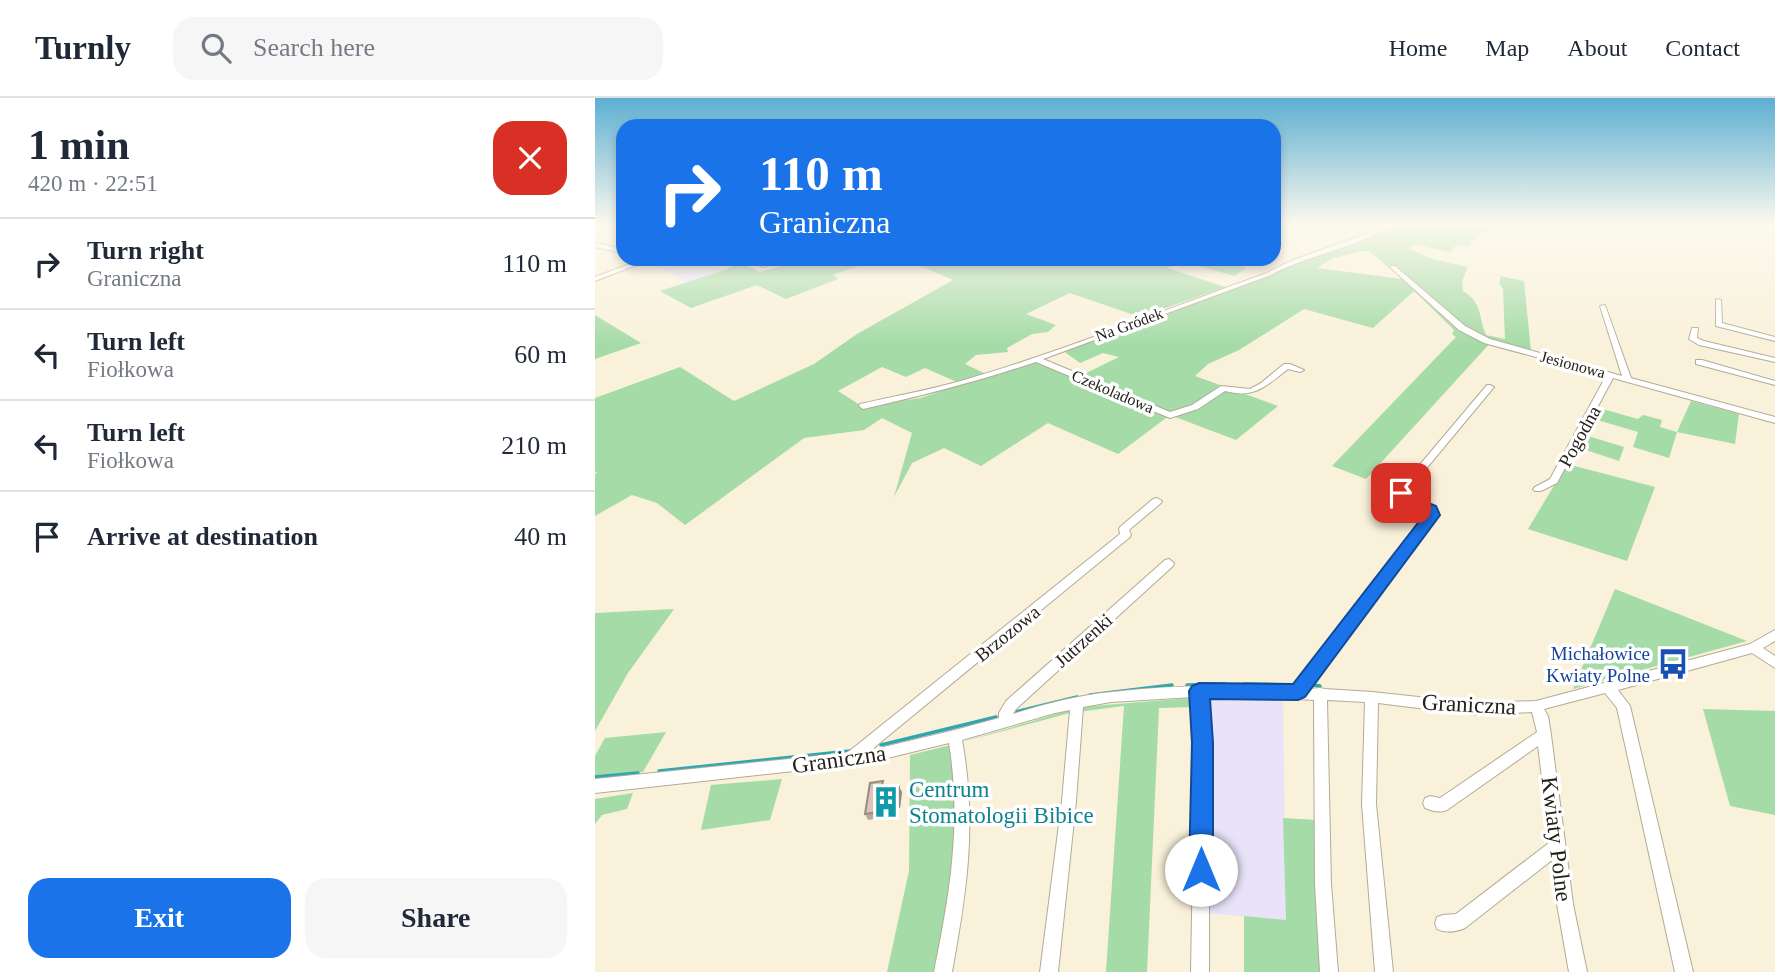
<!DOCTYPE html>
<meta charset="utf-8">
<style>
:root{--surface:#fff;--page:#f6f6f7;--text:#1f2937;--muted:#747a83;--line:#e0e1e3;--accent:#1a73e8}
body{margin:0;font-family:"Times New Roman",serif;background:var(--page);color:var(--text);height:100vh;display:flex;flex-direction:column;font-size:26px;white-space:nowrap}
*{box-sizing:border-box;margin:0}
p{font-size:23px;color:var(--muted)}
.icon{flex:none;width:38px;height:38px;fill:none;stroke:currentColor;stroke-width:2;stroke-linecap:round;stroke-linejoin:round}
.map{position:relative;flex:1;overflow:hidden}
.panel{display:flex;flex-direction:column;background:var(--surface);width:595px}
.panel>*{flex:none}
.top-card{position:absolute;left:21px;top:21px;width:665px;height:147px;border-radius:21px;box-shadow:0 4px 10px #0003;background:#1a73e8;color:#fff;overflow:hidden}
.pin{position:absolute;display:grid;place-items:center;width:60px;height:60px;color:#fff;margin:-30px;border-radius:14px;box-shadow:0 4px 10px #0006}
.me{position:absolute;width:77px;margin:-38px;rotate:0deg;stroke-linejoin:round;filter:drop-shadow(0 0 5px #0008)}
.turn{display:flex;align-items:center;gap:24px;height:147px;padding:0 28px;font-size:32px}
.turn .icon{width:91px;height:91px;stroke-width:2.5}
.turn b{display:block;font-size:49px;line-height:60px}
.round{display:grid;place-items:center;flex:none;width:74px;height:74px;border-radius:21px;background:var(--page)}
.headline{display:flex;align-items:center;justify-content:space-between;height:119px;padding:0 28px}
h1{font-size:42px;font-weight:700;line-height:52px}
.primary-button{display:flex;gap:14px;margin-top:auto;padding:14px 28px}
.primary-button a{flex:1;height:80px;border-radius:21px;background:var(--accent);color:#fff;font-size:28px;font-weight:700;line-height:80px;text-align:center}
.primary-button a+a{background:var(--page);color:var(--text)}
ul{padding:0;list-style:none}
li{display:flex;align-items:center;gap:21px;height:91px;padding:0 28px;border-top:2px solid var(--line)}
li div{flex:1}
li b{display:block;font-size:26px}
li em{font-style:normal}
header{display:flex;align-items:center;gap:42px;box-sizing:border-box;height:98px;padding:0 35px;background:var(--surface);border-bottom:2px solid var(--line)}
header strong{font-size:33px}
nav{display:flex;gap:38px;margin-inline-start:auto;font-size:24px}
.search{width:490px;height:63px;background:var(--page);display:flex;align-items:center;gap:18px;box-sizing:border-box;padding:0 24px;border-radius:21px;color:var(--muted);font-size:26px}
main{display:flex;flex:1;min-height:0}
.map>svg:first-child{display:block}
.education{fill:#e9e3f9}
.green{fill:#a5dba7;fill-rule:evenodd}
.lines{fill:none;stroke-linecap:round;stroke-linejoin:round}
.stream{stroke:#2da8b1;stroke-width:3.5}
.minor-casing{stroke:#b2ab96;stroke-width:2}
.minor{fill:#fff;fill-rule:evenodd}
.wall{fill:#bbaa9e}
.shaded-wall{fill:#998b81}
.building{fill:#dac6b8;stroke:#998b81;stroke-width:2}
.route{fill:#1a73e8;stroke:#114b97;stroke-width:2}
.labels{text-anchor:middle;stroke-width:7;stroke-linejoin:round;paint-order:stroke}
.far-street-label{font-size:16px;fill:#25221a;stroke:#fff}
.street-label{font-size:19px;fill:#25221a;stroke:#fff}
.transit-label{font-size:19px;fill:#164399;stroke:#fff;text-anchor:end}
.near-street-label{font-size:23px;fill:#25221a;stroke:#fff}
.near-culture-label{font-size:23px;fill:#0d838f;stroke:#fff;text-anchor:start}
</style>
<header>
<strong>Turnly</strong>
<div class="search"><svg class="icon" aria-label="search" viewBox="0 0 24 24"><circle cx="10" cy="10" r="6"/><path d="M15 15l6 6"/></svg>Search here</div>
<nav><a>Home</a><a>Map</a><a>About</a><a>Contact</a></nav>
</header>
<main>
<section class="panel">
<div class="headline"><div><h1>1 min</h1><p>420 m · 22:51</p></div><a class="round" style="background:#d93025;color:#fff"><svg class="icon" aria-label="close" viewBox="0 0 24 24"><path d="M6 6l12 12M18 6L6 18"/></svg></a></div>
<ul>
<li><svg class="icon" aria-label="right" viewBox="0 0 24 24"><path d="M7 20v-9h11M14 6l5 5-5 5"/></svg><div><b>Turn right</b><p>Graniczna</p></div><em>110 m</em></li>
<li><svg class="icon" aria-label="left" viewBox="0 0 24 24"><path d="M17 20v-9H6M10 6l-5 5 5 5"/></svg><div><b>Turn left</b><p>Fiołkowa</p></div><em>60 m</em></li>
<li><svg class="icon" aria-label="left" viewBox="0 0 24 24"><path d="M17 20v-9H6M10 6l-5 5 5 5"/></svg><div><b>Turn left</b><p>Fiołkowa</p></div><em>210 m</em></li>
<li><svg class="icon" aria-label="arrive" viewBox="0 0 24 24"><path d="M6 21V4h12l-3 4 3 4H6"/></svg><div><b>Arrive at destination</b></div><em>40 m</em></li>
</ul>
<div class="primary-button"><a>Exit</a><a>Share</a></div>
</section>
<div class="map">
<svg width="1180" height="874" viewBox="0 0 1180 874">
<rect width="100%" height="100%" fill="#f9f1da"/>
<!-- education -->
<g class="education">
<path d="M58 161H107L130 172 92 184 52 164Z"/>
<path d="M608 599 688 600 691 822 611 815Z"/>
</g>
<!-- green -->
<g class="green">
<path d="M797 126H951L943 133C912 128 895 123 873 149L861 147 856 154 822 147 813 150 837 161 873 169 867 183 868 193C888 205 883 218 891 237L910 241 908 191 904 185 906 179 900 177 929 183 936 253 897 243 771 381 737 368 861 239 857 236 859 232 819 193 778 230 709 211 644 252 613 266 600 278 683 308 641 342 575 317 523 356 453 325 386 368 349 350 317 365 299 399 317 335 287 320 269 332 209 340 90 427 62 405 37 397 0 418V376L2 375 0 373V300L85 269 139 303 219 266 262 236 358 182 309 161H641L635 165 651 170 639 178 586 163 572 170 630 189 545 219 475 195 431 216 461 227 453 234 437 236 412 250 413 254 381 257 370 266 391 276 364 285 330 270 311 279 287 269 243 293 265 307V310L325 300 440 263 481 280 524 259 508 255 485 265 467 252 676 176C713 152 760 150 797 126ZM768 153H774L807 181 722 170 738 160Z"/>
<path d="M151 161H171L150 167 165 174 203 163 201 161H282L238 177 243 181 191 201 162 187 96 210 65 193 130 172Z"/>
<path d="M0 217 46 245 0 261Z"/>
<path d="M1096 303 1144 316 1140 346 1082 334 1074 360 1038 349 1043 334 999 321 1004 310 1043 321 1048 317 1067 322 1065 329 1082 334Z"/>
<path d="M993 338 1029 349 1024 363 985 350Z"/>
<path d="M972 366 1060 389 1032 463 933 431Z"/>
<path d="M1020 491 1152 543 978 591Z"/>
<path d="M79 511 33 575 0 633V515Z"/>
<path d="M608 599 601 609 564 610 552 874H511L529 608 475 615 367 644 485 609Z"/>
<path d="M1108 611 1180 613V717L1135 708Z"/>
<path d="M71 634 48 674 0 679V658L10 640Z"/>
<path d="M356 647 362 711V765L339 874H292L314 773 315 657Z"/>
<path d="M187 681 175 722 106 732 116 687Z"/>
<path d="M38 695 32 711 7 717 0 726V701Z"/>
<path d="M688 720 722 722 730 874H649V818L691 822Z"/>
</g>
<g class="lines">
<!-- stream -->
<g class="stream">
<path d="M649 586 702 587"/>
<path d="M592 587 630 586"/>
<path d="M719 587 725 588"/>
<path d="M495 597 577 587"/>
<path d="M420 614 482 599"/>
<path d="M286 647 401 619"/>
<path d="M64 673 255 653"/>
<path d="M0 679 43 675"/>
</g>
<defs>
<g id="minor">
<path d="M19 126H27L0 137V133Z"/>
<path d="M791 126H798C764 150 714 156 676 177L448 261 575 314 597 307 626 288 655 291 666 285 689 266H695L709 272 705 274 693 271C671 288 660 301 630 293L603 311 575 320 441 264C384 283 327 298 268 311L264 308 265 306C300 298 335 292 369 282 472 252 571 211 672 175 710 153 753 147 791 126Z"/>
<path d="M0 145 28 151V155L0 149Z"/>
<path d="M48 161H57L0 183V179Z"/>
<path d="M152 161H160L173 168 168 169Z"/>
<path d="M796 168H800L870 228 895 241 1027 278 1005 208 1010 207 1036 280 1180 319V325L1018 280 962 385 946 393H940L938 391 940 389 955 381 1011 278 889 245 864 232 796 170Z"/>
<path d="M1121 201 1126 202 1127 225 1180 239V243L1121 228Z"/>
<path d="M1097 230H1103L1102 240 1109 243 1180 260V264L1104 247 1094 241Z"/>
<path d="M1101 262H1107L1180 283V287L1101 266Z"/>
<path d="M892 287H895L899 289 811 395 812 398 840 409 842 417 713 591 725 590 730 591 777 594 880 605 941 603 1155 546 1180 532V543L1168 550 1180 558V570L1157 555 1023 592 1035 608 1098 874H1080L1022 610 1010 595 949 611 953 618 956 637 978 806 992 874H974L962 806 957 762 870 830C861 834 851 835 842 831L840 825 842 819 848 817 861 816 955 744 943 648 852 712C845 715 837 713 830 710L828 705 830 700 835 698 845 700 942 634 937 614 880 617 783 605 781 706 798 874H780L767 706 770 604 732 602 736 786 743 874H725L720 786 719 602 653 598 611 599 614 645V874H596L600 645 598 599 516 604 488 609 481 703 463 874H445L467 703 475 612 460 615 367 642C382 726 372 792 357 874H339C355 795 367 726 354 645L272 665 0 695V681L252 655 525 436 524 431 525 429 558 401 562 400 567 403 566 405 534 432 536 437 535 439 276 652 360 632 404 620V615L411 603 570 462 574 461 579 465 578 468 421 611 418 616C450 606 483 597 517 594 577 587 638 587 699 590L832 417 831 413 804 402 801 395Z"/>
</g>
</defs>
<!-- minor casing -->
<use href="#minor" class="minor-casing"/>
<!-- minor -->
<use href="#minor" class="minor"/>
</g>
<!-- wall -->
<path class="wall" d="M291 689H304L307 694 305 710 287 713 286 720 273 722 270 716Z"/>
<!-- shaded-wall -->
<g class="shaded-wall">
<path d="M304 689 307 694 305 710 302 705Z"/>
<path d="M284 707 287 713 286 720 283 714Z"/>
</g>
<!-- building -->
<path class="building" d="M288 683 287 688 304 689 302 705 284 707 283 714 270 716 275 685Z"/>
<!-- sky -->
<linearGradient id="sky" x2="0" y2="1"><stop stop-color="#5dafd2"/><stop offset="0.51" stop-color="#fcf9ee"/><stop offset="1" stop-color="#fcf9ee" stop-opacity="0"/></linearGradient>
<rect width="1180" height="248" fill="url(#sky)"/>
<!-- route -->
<path class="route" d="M806 391 811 392 814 397 841 408 845 417 710 599 703 602 615 601 618 645V772L615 781 606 784 597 781 594 772 597 645 594 593 597 588 604 585 698 586 829 417 802 403 799 395Z"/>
<!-- icons -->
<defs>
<symbol id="bus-bare" viewBox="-9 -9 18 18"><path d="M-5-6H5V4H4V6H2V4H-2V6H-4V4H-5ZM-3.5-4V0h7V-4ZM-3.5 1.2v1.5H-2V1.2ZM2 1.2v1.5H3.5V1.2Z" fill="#1a4fb4" stroke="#fff" stroke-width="2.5" paint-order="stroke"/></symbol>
<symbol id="building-bare" viewBox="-9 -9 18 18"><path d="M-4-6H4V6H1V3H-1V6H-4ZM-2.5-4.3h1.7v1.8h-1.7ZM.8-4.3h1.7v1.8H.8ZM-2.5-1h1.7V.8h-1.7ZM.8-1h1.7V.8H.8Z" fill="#0f9aa8" stroke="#fff" stroke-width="2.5" paint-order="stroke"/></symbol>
</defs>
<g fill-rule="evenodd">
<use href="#bus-bare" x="1056" y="544" width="44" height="44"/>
<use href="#building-bare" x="269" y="682" width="44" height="44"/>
</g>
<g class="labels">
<!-- far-street labels -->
<g class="far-street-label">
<text transform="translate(534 226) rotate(-20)" y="6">Na Gródek</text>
<text transform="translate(978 266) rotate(15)" y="6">Jesionowa</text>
<text transform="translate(518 293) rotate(23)" y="6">Czekoladowa</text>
</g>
<!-- street labels -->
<g class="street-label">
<text transform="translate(984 338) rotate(-61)" y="7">Pogodna</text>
<text transform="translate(412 535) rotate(-39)" y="7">Brzozowa</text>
<text transform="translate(488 542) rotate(-42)" y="7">Jutrzenki</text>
</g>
<!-- transit labels -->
<g class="transit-label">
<text x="1055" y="562">Michałowice<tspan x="1055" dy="22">Kwiaty Polne</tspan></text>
</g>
<!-- near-street labels -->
<g class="near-street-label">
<text transform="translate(874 606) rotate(3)" y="8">Graniczna</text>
<text transform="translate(244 661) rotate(-8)" y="8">Graniczna</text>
<text transform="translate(962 741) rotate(83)" y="8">Kwiaty Polne</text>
</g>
<!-- near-culture labels -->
<g class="near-culture-label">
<text x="314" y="699">Centrum<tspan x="314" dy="26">Stomatologii Bibice</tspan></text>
</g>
</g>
</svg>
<div class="pin" style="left:806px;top:395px;background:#d93025"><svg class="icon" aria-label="arrive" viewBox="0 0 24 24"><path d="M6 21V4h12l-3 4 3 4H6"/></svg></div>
<svg class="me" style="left:606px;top:772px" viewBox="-20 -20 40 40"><circle r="19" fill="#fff"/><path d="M0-13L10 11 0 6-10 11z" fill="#1a73e8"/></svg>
<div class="top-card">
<div class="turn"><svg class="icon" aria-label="right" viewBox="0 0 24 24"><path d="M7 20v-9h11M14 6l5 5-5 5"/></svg><div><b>110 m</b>Graniczna</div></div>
</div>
</div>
</main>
